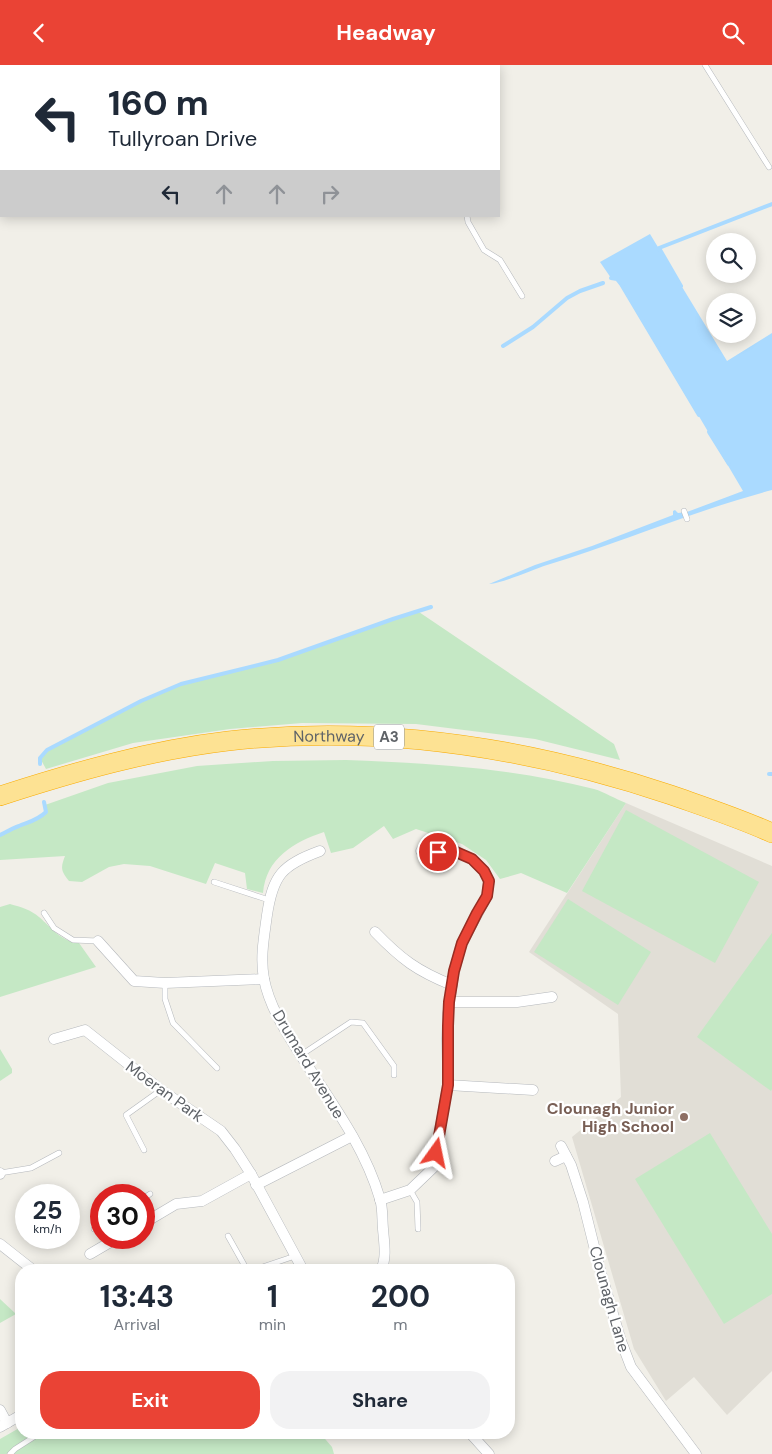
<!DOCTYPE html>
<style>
:root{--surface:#fff;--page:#f2f2f3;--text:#1f2937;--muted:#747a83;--accent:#ea4335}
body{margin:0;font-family:"DM Sans",sans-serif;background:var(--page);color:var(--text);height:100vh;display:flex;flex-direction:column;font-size:19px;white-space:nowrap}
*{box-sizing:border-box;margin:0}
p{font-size:16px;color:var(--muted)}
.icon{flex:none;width:28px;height:28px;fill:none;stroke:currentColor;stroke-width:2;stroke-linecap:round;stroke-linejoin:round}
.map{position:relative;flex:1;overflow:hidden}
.sheet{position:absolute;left:15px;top:1199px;width:500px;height:175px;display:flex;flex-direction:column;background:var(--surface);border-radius:20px;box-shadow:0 2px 12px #0003}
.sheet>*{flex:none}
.guide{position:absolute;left:0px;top:0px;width:500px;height:152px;box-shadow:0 2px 12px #0003;background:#fff;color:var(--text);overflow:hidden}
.tools{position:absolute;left:706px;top:168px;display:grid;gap:10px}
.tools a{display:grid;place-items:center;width:50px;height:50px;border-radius:50%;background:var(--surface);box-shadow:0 2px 12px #0003;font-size:25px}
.speed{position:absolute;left:15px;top:1119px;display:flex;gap:10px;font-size:25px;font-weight:700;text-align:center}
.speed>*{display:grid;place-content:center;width:65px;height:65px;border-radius:50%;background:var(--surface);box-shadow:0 2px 12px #0003;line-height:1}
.speed small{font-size:12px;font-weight:400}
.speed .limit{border:8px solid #d22;background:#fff;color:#111}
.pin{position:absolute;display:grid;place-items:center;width:42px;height:42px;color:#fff;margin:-21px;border:2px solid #fff;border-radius:50%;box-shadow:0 1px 5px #0007}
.me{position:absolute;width:55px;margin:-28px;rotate:12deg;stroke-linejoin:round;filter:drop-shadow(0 0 4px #0008)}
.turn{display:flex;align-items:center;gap:18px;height:105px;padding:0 25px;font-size:22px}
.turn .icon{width:65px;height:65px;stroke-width:2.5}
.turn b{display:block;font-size:35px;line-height:42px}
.lanes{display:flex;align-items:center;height:48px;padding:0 25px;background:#0003;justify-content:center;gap:25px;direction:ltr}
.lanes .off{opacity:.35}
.eta{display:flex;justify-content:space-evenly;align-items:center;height:85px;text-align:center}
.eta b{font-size:30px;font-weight:700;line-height:35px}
.primary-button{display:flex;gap:10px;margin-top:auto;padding:10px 25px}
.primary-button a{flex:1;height:58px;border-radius:20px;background:var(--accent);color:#fff;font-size:20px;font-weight:700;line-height:58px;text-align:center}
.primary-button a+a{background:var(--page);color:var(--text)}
header{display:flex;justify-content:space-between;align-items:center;height:65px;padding:0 25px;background:var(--accent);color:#fff;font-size:22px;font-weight:700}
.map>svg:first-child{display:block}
.education{fill:#e1ded6}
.green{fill:#c5e8c5}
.water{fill:#aadaff}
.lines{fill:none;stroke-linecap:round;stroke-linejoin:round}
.stream{stroke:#aadaff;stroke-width:4}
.lane-casing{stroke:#b5b8bc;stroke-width:6}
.street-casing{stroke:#b5b8bc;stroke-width:11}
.highway-casing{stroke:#f9ab00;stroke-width:20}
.lane{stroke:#fff;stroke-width:5}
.street{stroke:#fff;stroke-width:10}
.highway{stroke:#fde293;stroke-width:19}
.route-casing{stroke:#982c22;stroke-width:12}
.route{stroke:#ea4335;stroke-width:9}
.education-dot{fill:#8d6e63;stroke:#fff;stroke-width:2}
.labels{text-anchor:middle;stroke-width:4.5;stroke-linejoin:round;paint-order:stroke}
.shield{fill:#fff;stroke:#8f9295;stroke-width:1}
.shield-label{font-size:15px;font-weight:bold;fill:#5f6368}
.street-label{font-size:16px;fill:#5f6368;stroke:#fff}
.education-label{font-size:16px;font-weight:bold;fill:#785e54;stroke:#fff;text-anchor:end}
</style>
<header><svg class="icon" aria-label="back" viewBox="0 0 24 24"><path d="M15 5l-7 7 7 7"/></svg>Headway<svg class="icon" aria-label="search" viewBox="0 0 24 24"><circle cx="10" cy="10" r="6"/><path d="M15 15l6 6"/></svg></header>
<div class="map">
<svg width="772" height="1389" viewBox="0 0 772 1389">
<rect width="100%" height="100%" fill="#f1efe8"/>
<!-- education -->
<path class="education" d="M626 738 772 801V1306L727 1350 694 1312 666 1336 634 1284 572 1072 621 1032 618 949 529 887Z"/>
<!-- green -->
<g class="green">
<path d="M416 545 614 679 620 695 535 674 416 659 302 658 230 664 133 678 46 704 40 693 47 685 141 636 181 619 278 595Z"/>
<path d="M346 695C429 698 514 703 594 724 605 727 615 734 626 738L567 828 521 808 500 814 486 795 462 779 416 764 393 774 384 761 353 783 331 788 324 767C294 777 266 793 263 828L247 824 245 808 215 798 206 819 150 801 124 799 109 802 82 817 69 816C60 805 61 802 65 791L0 795V770C6 767 13 763 19 761 29 757 39 756 46 747L45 740 108 718 197 701 273 696Z"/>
<path d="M626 745 759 817 715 898 582 826Z"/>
<path d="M568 834 651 887 618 940 534 887Z"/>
<path d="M10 839C21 842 31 845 39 852 52 863 60 876 79 878L96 902 0 932V842Z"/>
<path d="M772 868V1024L771 1026 697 972Z"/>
<path d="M0 984 12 1004V1008L0 1016Z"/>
<path d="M710 1068 772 1169V1229L724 1259 635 1114Z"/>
<path d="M0 1234 16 1249 0 1258Z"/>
<path d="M21 1362V1368H320L332 1382 334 1389H0V1374Z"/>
</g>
<!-- water -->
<path class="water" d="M650 169 727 296 772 268V425C696 445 623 477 547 500 532 505 503 518 489 519L535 500 592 481 673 450V446L675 445 678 448 687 447 743 426 621 219 617 214 611 213 600 197Z"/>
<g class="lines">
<!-- stream -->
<g class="stream">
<path d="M611 213 617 214 621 219 699 350"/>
<path d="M681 221 659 183 772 139"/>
<path d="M503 281 533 262 567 233 580 226 603 218"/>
<path d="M709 367 729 399"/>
<path d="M40 699V693L47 685 141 636 181 619 278 595 393 554 431 542"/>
<path d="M769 709H772"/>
<path d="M0 770C6 767 13 763 19 761 29 757 38 755 46 747L44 737"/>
</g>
<defs>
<g id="lane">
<path d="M385 0 386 1"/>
<path d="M705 0 769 102"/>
<path d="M467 151 468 157 484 185 500 195 522 231"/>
<path d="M684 446 687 454"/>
<path d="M214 817 269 835"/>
<path d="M44 848 54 863 73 875 98 876"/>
<path d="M165 918V934L173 958 217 1003"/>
<path d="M301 990 351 957 363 958 394 1001V1010"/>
<path d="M144 1085 126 1050 161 1025"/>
<path d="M0 1108 31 1103 59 1088"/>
<path d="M410 1125 417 1137 418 1164"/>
<path d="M144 1133 150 1129"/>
<path d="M94 1164 101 1160"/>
<path d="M228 1171 247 1205"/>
<path d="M254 1205 295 1191"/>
<path d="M10 1389 15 1384 40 1368"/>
</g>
<g id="street">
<path d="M320 786C282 800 273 810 267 850 264 872 260 893 264 914 269 940 284 964 298 986 328 1033 364 1079 380 1134 383 1143 382 1154 383 1164 384 1177 387 1193 381 1205"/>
<path d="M375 867C401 894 417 906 452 920"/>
<path d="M98 876 134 916 165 918 264 914"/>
<path d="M449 937H517L552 932"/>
<path d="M54 974 85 965 161 1025 221 1066 235 1084 251 1109 303 1205"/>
<path d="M448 1020 533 1025"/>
<path d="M561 1081 571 1100 583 1137 599 1201 621 1276 631 1302 696 1389"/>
<path d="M555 1096 566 1091"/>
<path d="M0 1108V1109"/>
<path d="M256 1120 352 1071"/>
<path d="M380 1135 410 1125 433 1103 448 1020 447 974 448 948 454 906 462 878 487 831 489 816 484 806 472 794 456 787 421 786"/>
<path d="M144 1158 176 1139 202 1136 251 1109"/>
<path d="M0 1179 33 1205"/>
<path d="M90 1189 119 1172"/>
<path d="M0 1345 7 1358"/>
<path d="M0 1362 21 1350"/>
<path d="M470 1368 489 1389"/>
</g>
<g id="highway">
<path id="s1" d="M0 731C74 707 151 685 228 676 379 659 528 682 671 730 705 742 739 753 772 768"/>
</g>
</defs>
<!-- lane casing -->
<use href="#lane" class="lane-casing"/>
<!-- street casing -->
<use href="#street" class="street-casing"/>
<!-- highway casing -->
<use href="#highway" class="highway-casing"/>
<!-- lane -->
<use href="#lane" class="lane"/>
<!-- street -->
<use href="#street" class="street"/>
<!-- highway -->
<use href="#highway" class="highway"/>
</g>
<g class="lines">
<defs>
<path id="route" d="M436 1088 448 1020V961L449 937 454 906 462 878 477 848 487 831 489 816 484 806 472 794 456 787H438"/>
</defs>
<!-- route casing -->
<use href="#route" class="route-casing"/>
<!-- route -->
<use href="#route" class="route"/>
</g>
<!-- markers -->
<circle class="education-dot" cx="684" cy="1052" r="5"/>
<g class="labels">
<!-- shield labels -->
<rect class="shield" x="374" y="659.5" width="30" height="25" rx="4"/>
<g class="shield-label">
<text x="389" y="677">A3</text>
</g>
<!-- street labels -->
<g class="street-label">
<text dy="6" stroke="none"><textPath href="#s1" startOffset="336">Northway</textPath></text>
<text transform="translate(309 999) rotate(59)" y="6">Drumard Avenue</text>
<text transform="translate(165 1026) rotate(36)" y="6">Moeran Park</text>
<text transform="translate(610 1234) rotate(74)" y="6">Clounagh Lane</text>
</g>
<!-- education labels -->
<g class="education-label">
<text x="674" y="1049">Clounagh Junior<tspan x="674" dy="18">High School</tspan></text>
</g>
</g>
</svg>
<div class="tools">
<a><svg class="icon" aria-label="search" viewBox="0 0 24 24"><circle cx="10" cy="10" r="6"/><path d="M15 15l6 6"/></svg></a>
<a><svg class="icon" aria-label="layers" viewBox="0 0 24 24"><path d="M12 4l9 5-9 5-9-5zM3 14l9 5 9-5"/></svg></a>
</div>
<div class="speed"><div>25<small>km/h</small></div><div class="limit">30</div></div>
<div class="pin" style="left:438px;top:787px;background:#d93025"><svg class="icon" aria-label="arrive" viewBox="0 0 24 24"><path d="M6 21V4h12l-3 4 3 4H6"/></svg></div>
<svg class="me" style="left:436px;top:1088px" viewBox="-20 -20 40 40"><path d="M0-17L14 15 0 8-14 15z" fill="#ea4335" stroke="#fff" stroke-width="4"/></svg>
<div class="guide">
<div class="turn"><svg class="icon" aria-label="left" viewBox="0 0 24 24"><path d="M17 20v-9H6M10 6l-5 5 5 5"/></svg><div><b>160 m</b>Tullyroan Drive</div></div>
<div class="lanes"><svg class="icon" aria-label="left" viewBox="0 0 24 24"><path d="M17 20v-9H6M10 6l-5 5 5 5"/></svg><svg class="icon off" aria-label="ahead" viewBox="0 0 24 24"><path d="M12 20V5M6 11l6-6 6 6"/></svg><svg class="icon off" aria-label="ahead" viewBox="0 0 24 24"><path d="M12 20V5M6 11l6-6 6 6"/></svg><svg class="icon off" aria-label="right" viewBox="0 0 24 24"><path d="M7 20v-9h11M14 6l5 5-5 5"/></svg></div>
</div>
<section class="sheet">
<div class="eta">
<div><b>13:43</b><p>Arrival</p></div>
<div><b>1</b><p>min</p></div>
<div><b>200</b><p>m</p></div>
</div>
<div class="primary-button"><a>Exit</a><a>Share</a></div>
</section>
</div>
